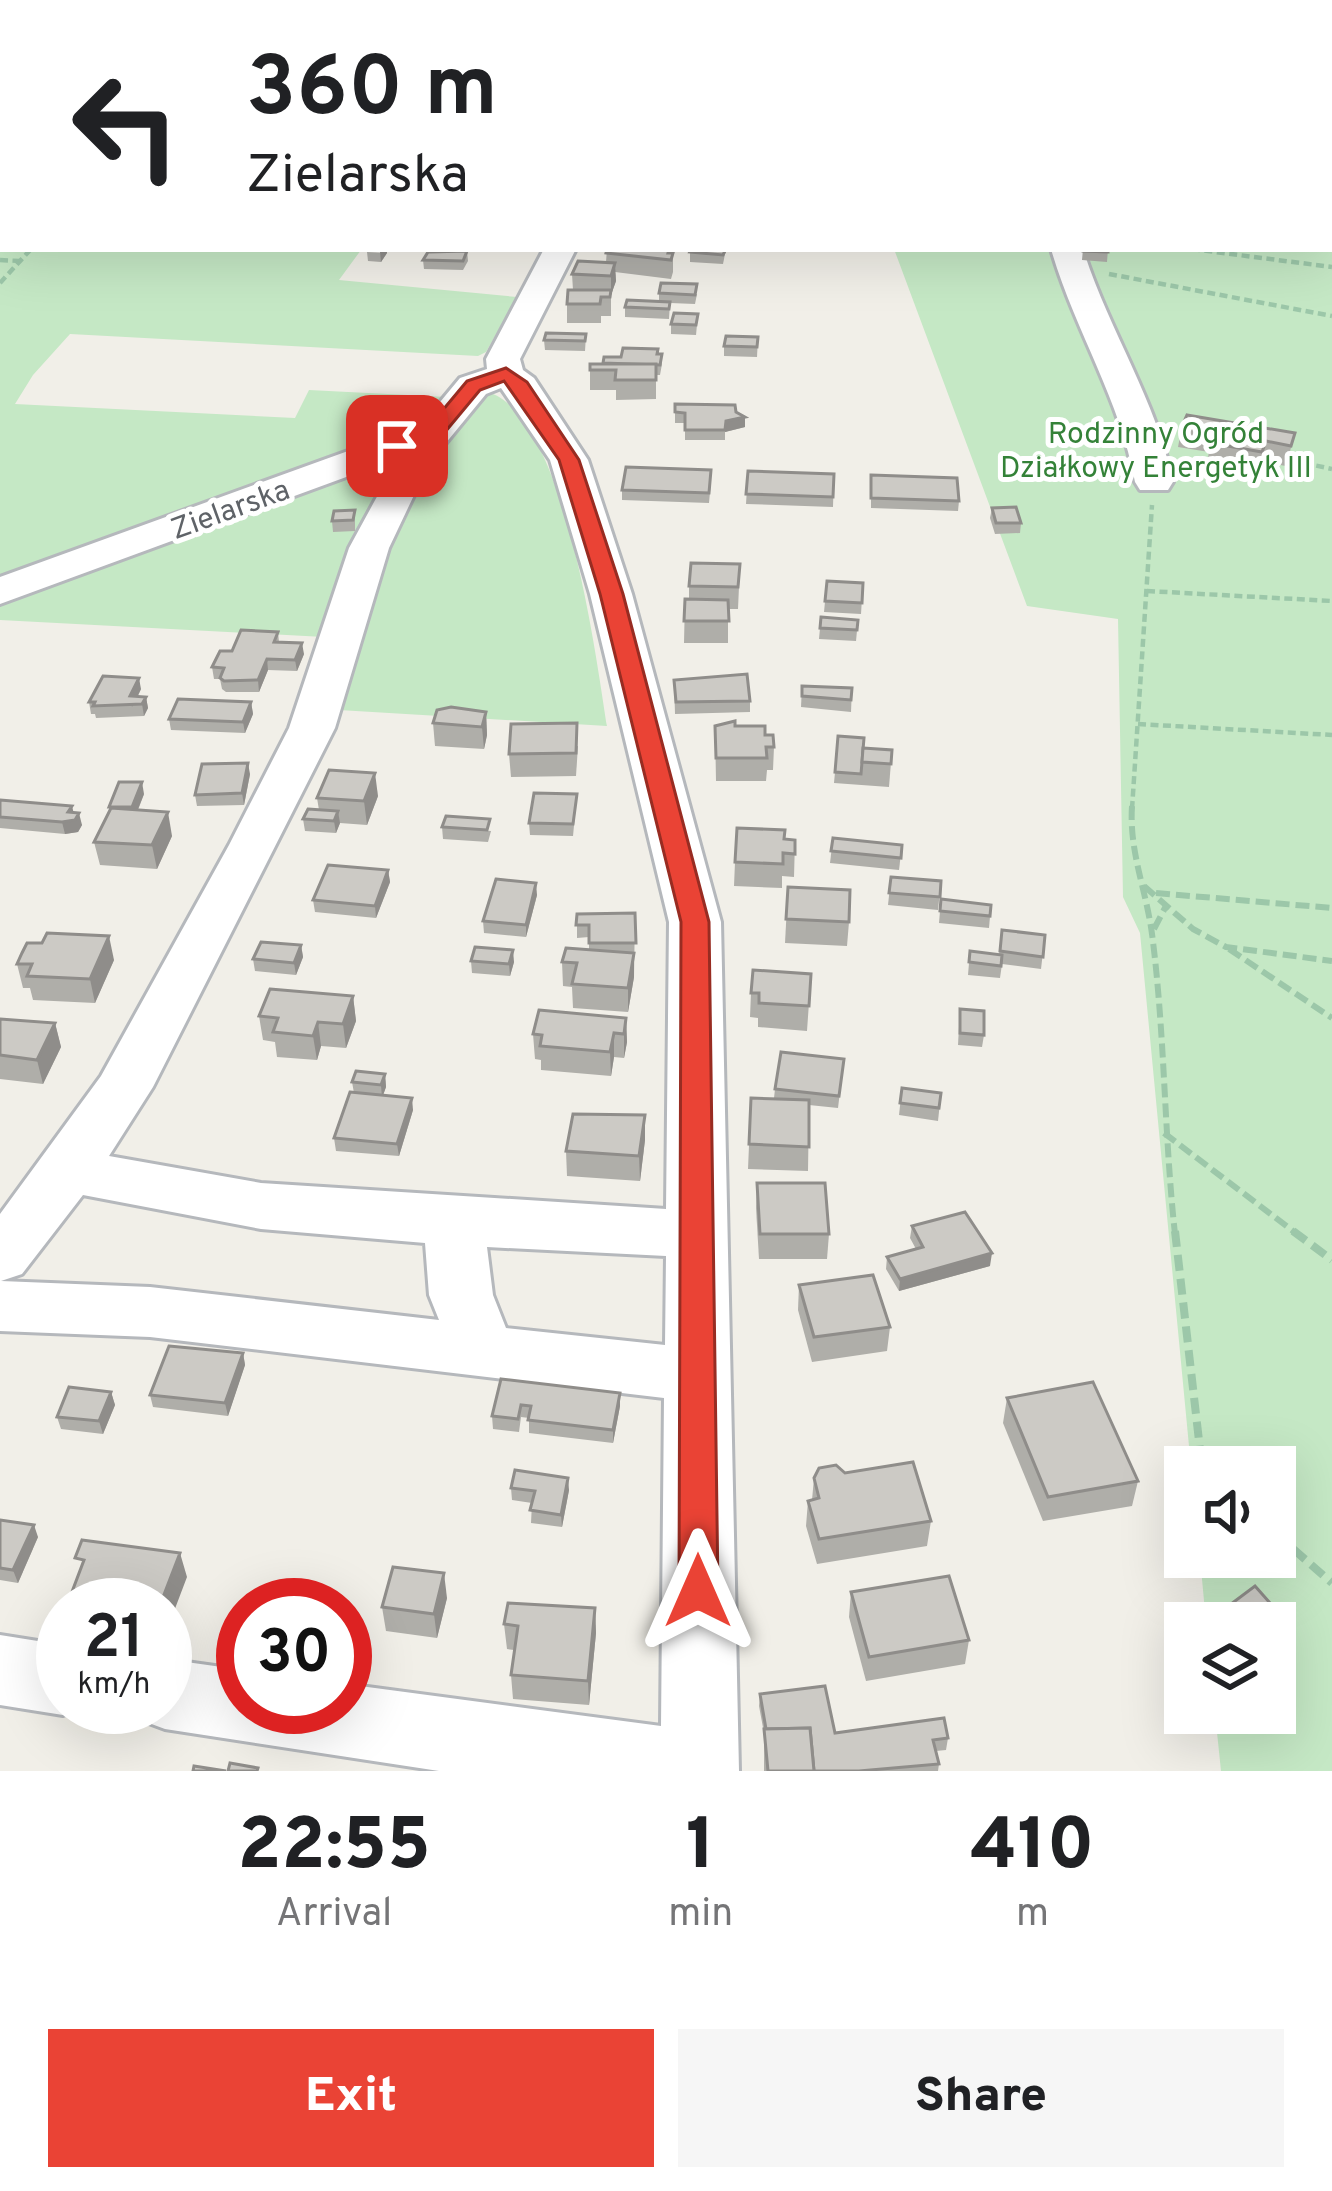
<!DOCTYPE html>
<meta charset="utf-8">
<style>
:root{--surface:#fff;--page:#f6f6f6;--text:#202124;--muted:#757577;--accent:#ea4335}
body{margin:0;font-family:Overpass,sans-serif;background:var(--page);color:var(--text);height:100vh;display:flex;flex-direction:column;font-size:45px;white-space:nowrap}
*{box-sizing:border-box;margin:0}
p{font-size:39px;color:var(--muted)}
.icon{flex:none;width:66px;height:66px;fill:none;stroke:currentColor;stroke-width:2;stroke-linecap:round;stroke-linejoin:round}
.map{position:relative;height:1771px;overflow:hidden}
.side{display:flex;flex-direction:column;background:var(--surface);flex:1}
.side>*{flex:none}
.guide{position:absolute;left:0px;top:0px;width:1332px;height:252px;box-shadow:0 12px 48px #0002;background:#fff;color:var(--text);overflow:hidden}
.tools{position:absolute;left:1164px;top:1446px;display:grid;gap:24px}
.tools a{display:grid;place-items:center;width:132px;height:132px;border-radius:0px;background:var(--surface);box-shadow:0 12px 48px #0002;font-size:60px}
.speed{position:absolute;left:36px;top:1578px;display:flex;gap:24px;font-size:60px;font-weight:700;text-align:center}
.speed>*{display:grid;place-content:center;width:156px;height:156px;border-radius:50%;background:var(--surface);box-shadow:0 12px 48px #0002;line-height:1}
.speed small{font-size:30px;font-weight:400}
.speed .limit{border:18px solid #d22;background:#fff;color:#111}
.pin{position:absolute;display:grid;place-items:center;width:102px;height:102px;color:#fff;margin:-51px;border-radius:24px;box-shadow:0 6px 18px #0006}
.me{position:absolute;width:132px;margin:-66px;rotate:0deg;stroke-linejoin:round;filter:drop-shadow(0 0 9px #0008)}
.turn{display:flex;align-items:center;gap:42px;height:252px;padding:0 48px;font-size:54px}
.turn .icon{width:156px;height:156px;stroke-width:2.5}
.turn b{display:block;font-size:84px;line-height:102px}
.eta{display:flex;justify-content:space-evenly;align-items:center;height:204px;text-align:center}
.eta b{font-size:72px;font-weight:800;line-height:84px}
.cta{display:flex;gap:24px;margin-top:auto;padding:24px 48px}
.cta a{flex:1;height:138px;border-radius:0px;background:var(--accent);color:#fff;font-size:48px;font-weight:800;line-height:138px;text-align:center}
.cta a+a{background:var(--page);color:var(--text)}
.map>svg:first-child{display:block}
.green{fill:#c5e8c5}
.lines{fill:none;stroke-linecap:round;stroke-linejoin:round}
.minor-casing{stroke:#b5b8bc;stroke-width:6}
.path-far3{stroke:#9cc7a9;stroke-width:3;stroke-dasharray:6 3;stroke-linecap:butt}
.path-far2{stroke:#9cc7a9;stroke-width:4.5;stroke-dasharray:8 4.5;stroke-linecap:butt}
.path-far1{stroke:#9cc7a9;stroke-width:6;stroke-dasharray:14 6;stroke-linecap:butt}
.path{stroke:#9cc7a9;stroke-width:8;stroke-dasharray:16 8;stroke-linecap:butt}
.minor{fill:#fff;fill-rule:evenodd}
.wall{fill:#afaea9}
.shaded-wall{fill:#8f8d8a}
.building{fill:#cccac5;stroke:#8f8d8a;stroke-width:3}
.route{fill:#ea4335;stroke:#982c22;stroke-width:3}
.labels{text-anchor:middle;stroke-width:10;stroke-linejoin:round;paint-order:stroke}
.far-park-label{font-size:30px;fill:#348238;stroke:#fff}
.far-street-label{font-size:30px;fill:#5f6368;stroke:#fff}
</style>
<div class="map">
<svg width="1332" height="1771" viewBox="0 0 1332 1771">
<rect width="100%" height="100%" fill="#f1efe8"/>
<!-- green -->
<g class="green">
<path d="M0 0H1332V1771H1221L1215 1713H1275V1623H1206L1200 1557H1275V1467H1191L1140 933 1123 897 1118 619 1027 606 894 249H1329V3H3V249L361 250 339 280 517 297 486 352 478 356 70 334 33 375 15 404 295 418 309 390 447 397 422 433 0 580Z"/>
<path d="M483 391C564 404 596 657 607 726L339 710 397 510Z"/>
<path d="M409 455 324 637 0 620V605Z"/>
</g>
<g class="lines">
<defs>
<g id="minor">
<path d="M544 249H576L520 359 523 370 534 378 588 460 632 594 721 922 739 1771H439L165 1729 138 1719 133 1707H165V1659L243 1670V1707H345V1684L661 1726 664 1398 150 1337 0 1331V1214L101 1076 229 845 289 728 349 548 398 458 0 604V577L384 438 416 431 460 378 487 369 486 359ZM501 388 550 460 590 594 669 922 666 1209 261 1183 109 1156 153 1087 335 728 389 548 416 491 445 444 486 394ZM83 1195 261 1229 425 1243 429 1295 439 1320 150 1287 1 1281 22 1274ZM487 1247 666 1256 665 1345 506 1328 493 1295Z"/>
<path d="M1051 249H1083C1108 329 1156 399 1173 482L1168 490H1140L1135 482C1120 399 1074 329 1051 249Z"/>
<path d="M0 1635 63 1645V1707H84L63 1715 0 1705Z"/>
</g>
</defs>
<!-- minor casing -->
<use href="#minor" class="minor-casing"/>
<!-- path-far3 -->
<path class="path-far3" d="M988 0 993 3"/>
<!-- path-far2 -->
<g class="path-far2">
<path d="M1192 249 1332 267"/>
<path d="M0 260 20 261"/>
<path d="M1109 274 1332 316"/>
<path d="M0 283 31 249"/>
<path d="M1304 463 1332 469"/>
<path d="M1147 591 1332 601"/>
<path d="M1138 724 1332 735"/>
<path d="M1132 809 1152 505"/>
</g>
<!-- path-far1 -->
<g class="path-far1">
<path d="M1132 806C1129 852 1146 889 1152 934 1165 1033 1164 1134 1175 1234"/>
<path d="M1144 886 1193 929 1226 947 1332 961"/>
<path d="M1156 893 1332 908"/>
<path d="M1154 929 1167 904"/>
<path d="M1229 949 1332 1018"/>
<path d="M1164 1133 1297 1234"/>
</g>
<!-- path -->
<g class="path">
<path d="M1175 1231 1202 1467"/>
<path d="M1293 1231 1332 1260"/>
<path d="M1275 1533 1332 1583"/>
</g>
<!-- minor -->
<use href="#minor" class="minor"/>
</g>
<!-- wall -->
<g class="wall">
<path d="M607 249H670V253H673V272L671 279 615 272 616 281 611 295V316H601V323H567V304L573 290 572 274 606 262Z"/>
<path d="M726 249 723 264 690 262V252Z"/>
<path d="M1083 249H1108L1107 262 1082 260Z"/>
<path d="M467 251 468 261 463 270 424 269 423 260Z"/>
<path d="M367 252 387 253 381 262 368 261Z"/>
<path d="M659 293 697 294 695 304 670 303 669 319 625 317V307L659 302Z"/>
<path d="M698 314 696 335 671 334V324Z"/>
<path d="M586 334 585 351 545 350 544 340Z"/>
<path d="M758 337 757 357 724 356V346Z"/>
<path d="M658 349 662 364 660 375H656V399L616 400V390H590V364H603L621 357Z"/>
<path d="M675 404 736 412 745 417V427L725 432V440H685V423H675Z"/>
<path d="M1182 426 1295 433 1286 466 1262 462 1258 472 1207 463 1209 452 1178 447Z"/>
<path d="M748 471 834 474 833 507 746 504Z"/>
<path d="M871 475 959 501 958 511 871 508Z"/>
<path d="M711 481 709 503 622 500V490Z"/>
<path d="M992 508 1021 523 1020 533 995 534 990 518Z"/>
<path d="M355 510V531L333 532 332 521Z"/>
<path d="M740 564 738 609H728V643H684L685 599H689V586Z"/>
<path d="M827 581 863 583 861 614 824 612Z"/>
<path d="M821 617 858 620 856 641 819 639Z"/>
<path d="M278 632 279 642 304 654 297 671 268 670 259 692H226L222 689 220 679H214L212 667 232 651Z"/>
<path d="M674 680 750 701V712L675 714Z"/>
<path d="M802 686 852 688 851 712 801 707Z"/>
<path d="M141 689 138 696 146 697 148 708 144 716 96 718 95 714H91L89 702Z"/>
<path d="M251 702 253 714 245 733 171 730 169 719Z"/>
<path d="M486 712 487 735 484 749 435 746 433 723Z"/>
<path d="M715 726H735L765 735 774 747 773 770H767L766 781H716Z"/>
<path d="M578 746 576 776 511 777 509 754Z"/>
<path d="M863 748 892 750 889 787 834 783 835 772Z"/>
<path d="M250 774 244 805 197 806 195 795Z"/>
<path d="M144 794 138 810 172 836 157 869 100 865 94 842 110 812 109 807Z"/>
<path d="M577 794 573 836 530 835 529 823Z"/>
<path d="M378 796 367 825 340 823 336 833 305 831 303 819 319 810 317 798Z"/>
<path d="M0 800 74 813 82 825 78 832 65 834 0 828Z"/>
<path d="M442 827 491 831 488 842 443 839Z"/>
<path d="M833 838 902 845 899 870 830 863Z"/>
<path d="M784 839 795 840 794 877 782 876V888L734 886 735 862Z"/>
<path d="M388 870 390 882 376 918 315 912 313 900Z"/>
<path d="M891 877 941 881 938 910 888 905Z"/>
<path d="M788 887 849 922 847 946 785 943Z"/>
<path d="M537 895 526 937 484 933 483 921Z"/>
<path d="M941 899 991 905 989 928 939 923Z"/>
<path d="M635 913 634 977 628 1012 573 1008 572 987 563 986 562 962 589 950V937L577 938V914Z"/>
<path d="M1002 930 1045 935 1041 969 1002 964 1000 978 968 975 970 951 999 954Z"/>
<path d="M301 945 303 957 296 975 255 971 253 959Z"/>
<path d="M114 960 95 1003 33 1000 30 988H23L17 964Z"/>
<path d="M471 961 514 962 510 976 472 973Z"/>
<path d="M811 974 807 1031 758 1027V1018L750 1017 751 993Z"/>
<path d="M353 996 356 1021 346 1048 321 1046 317 1060 277 1057 275 1042 263 1040 259 1016Z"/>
<path d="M960 1009 984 1035 982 1047 958 1045Z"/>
<path d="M626 1018 627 1042 624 1058 614 1057 611 1076 541 1070V1060L535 1059 533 1034Z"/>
<path d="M0 1019 55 1023 61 1047 43 1084 0 1079Z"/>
<path d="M844 1059 838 1108 809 1105 808 1171 748 1169 751 1098H774L775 1089Z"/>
<path d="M385 1074 386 1087 383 1095 413 1110 399 1156 336 1151 334 1138 354 1093 352 1082Z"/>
<path d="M902 1088 941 1093 938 1121 899 1115Z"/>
<path d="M645 1115V1140L640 1181 567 1176 566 1151Z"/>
<path d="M757 1183 829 1234 827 1259H759L756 1208Z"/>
<path d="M912 1226 990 1266 899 1291 886 1269 887 1257 916 1249 910 1238Z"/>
<path d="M799 1285 890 1327 887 1351 812 1362 798 1310Z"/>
<path d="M243 1353 245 1365 228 1416 153 1407 150 1395Z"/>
<path d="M501 1379 620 1406 613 1443 529 1433V1418L521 1417 519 1432 493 1429 492 1416Z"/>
<path d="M111 1392 115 1405 103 1434 61 1429 57 1417Z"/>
<path d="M1007 1398 1138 1481 1132 1506 1043 1521 1003 1423Z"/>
<path d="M814 1478 931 1521 927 1546 817 1564 806 1526 808 1501 812 1500Z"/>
<path d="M511 1488 569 1490 562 1527 531 1523 532 1503 512 1500Z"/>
<path d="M0 1520 38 1537 18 1583 0 1580Z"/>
<path d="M851 1592 969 1640 965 1664 866 1681 849 1617Z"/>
<path d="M447 1598 437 1638 386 1631 382 1607Z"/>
<path d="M595 1608 596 1633 589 1705 513 1699 511 1675 514 1650 507 1649 504 1624Z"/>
<path d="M760 1694 835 1733 948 1738 946 1750 936 1751 939 1764 938 1771H764V1733L759 1706Z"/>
</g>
<!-- shaded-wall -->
<g class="shaded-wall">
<path d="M383 249H387V253L381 262 380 252Z"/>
<path d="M615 263 616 281 611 295V276Z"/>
<path d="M745 417V427L725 432 726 421Z"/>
<path d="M302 643 304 654 297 671 295 660Z"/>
<path d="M267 659 268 670 259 692 258 680Z"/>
<path d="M139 678 141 689 132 707 130 696Z"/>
<path d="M146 697 148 708 144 716 142 704Z"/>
<path d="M251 702 253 714 245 733 243 722Z"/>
<path d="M486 712 487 735 484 749 482 727Z"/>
<path d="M248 763 250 774 244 805 242 793Z"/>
<path d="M375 773 378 796 367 825 364 801Z"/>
<path d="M142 782 144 794 134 819 132 807Z"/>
<path d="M72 806 75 818 79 813 82 825 78 832 65 834 62 822Z"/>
<path d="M338 811 340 823 336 833 334 821Z"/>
<path d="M168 812 172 836 157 869 152 845Z"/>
<path d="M388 870 390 882 376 918 375 906Z"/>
<path d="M536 883 537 895 526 937V925Z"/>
<path d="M109 936 114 960 95 1003 90 979Z"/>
<path d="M301 945 303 957 296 975 294 963Z"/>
<path d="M513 950 514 962 510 976 509 964Z"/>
<path d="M634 953V977L628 1012V988Z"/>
<path d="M353 996 356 1021 346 1048 343 1024Z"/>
<path d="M626 1018 627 1042 624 1058V1034Z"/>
<path d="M318 1022 321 1046 317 1060 313 1036Z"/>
<path d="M55 1023 61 1047 43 1084 37 1060Z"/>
<path d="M614 1033V1057L611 1076 610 1052Z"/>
<path d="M385 1074 386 1087 382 1098 381 1085Z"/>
<path d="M412 1098 413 1110 399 1156 397 1144Z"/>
<path d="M645 1115V1140L640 1181 639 1156Z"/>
<path d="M992 1253 990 1266 899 1291 900 1279Z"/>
<path d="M243 1353 245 1365 228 1416 225 1403Z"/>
<path d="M111 1392 115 1405 103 1434 99 1421Z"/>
<path d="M620 1393V1406L613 1443V1430Z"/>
<path d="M568 1478 569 1490 562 1527 561 1515Z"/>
<path d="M34 1525 38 1537 18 1583 13 1570Z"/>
<path d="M180 1553 187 1577 165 1635V1605H160Z"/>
<path d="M444 1573 447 1598 437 1638 434 1614Z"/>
<path d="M595 1608 596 1633 589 1705 588 1681Z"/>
<path d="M1284 1619 1279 1632 1275 1634V1624Z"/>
</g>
<!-- building -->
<g class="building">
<path d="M607 249H669L668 253H673L671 260 606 253Z"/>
<path d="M692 249H726L723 255 690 252Z"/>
<path d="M1083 249H1108V252L1083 251Z"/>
<path d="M467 251 463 261 423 260 428 252Z"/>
<path d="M578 261 615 263 611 276 572 274Z"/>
<path d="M661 283 697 284 695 295 659 293Z"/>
<path d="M568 290H611L610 297H601L600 304H567Z"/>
<path d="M627 300 670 302 669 309 625 307Z"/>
<path d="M674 313 698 314 696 325 671 324Z"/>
<path d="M546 333 586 334 585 341 544 340Z"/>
<path d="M726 336 758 337 757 347 724 346Z"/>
<path d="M623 348 658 349 657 354H662L660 365 603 363 604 357H621Z"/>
<path d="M590 364H656V380H615L616 370H590Z"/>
<path d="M675 404 735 405 736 412 745 417 726 421 725 430H685V413L675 412Z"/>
<path d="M1187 415 1295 433 1291 446 1266 441 1262 452 1211 443 1216 432 1182 426Z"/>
<path d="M626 467 711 470 709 493 622 490Z"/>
<path d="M748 471 834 474 833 497 746 494Z"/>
<path d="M871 475 957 478 959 501 871 498Z"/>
<path d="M1016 507 1021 523H996L992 508Z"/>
<path d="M355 510 353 520 332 521 334 511Z"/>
<path d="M691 563 740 564 738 587 689 586Z"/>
<path d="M827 581 863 583 862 603 825 601Z"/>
<path d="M685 599 728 600 729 621H684Z"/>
<path d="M821 617 858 620 857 630 820 628Z"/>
<path d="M241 630 278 632 274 642 302 643 295 660 267 659 258 680 224 681 220 678 224 668 212 667 220 651H232Z"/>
<path d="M747 674 750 701 676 702 674 680Z"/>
<path d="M103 676 139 678 130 696 146 697 142 704 93 706 95 702H89Z"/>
<path d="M802 686 852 688 851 700 802 696Z"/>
<path d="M178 699 251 702 243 722 169 719Z"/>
<path d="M451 707 486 712 482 727 433 723 437 710Z"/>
<path d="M735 721V726H765V735H773L774 747H766L767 758H716L715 726Z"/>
<path d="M577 723 576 753 509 754 511 724Z"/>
<path d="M838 736 864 738 861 774 835 772Z"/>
<path d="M863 748 892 750 891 764 862 762Z"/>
<path d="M248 763 242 793 195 795 202 764Z"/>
<path d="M329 770 375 773 364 801 317 798Z"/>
<path d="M119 782H142L132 807H109Z"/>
<path d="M534 793 577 794 573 824 529 823Z"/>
<path d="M0 800 72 806 68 812 79 813 75 820 62 822 0 817Z"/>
<path d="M111 808 168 812 152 845 94 842Z"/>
<path d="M308 809 338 811 334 821 303 819Z"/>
<path d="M446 816 490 819 487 830 442 827Z"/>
<path d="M737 828 785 830 784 839 795 840V854L783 853V864L735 862Z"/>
<path d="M833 838 902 845 901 858 831 851Z"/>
<path d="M328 865 388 870 375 906 313 900Z"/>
<path d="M891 877 941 881 940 897 889 893Z"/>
<path d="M496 879 536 883 526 925 483 921Z"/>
<path d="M788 887 850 890 849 922 786 919Z"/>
<path d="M941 899 991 905 990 916 940 911Z"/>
<path d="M635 913 636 943H589V925H576L577 914Z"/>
<path d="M1002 930 1045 935 1043 957 1000 951Z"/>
<path d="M47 933 109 936 90 979 27 976 32 964H17L22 953 27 943H42Z"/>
<path d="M261 942 301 945 294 963 253 959Z"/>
<path d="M475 947 513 950 509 964 471 961Z"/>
<path d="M566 948 634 953 628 988 572 984 577 963 562 962Z"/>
<path d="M970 951 1002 955 1001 966 969 962Z"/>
<path d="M753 970 811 974 809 1006 759 1003V993H751Z"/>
<path d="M270 989 353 996 343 1024 318 1022 313 1036 273 1032 278 1018 259 1016Z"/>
<path d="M960 1009 984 1011V1035L960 1033Z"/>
<path d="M539 1010 626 1018 624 1034 614 1033 610 1052 540 1046 542 1035 533 1034Z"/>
<path d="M0 1019 55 1023 37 1060 0 1055Z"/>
<path d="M781 1052 844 1059 839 1096 775 1089Z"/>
<path d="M356 1071 385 1074 381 1085 352 1082Z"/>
<path d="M902 1088 941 1093 939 1108 900 1103Z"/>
<path d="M350 1092 412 1098 397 1144 334 1138Z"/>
<path d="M751 1098 809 1100V1147L749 1144Z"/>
<path d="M573 1114 645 1115 639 1156 566 1151Z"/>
<path d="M757 1183H825L829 1234H760Z"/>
<path d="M965 1212 992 1253 900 1279 887 1257 923 1247 912 1226Z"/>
<path d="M873 1275 890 1327 814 1337 799 1285Z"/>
<path d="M169 1346 243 1353 225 1403 150 1395Z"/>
<path d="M501 1379 620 1393 613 1430 528 1420 531 1406 521 1405 518 1419 492 1416Z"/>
<path d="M1093 1382 1138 1481 1048 1497 1007 1398Z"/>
<path d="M69 1387 111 1392 99 1421 57 1417Z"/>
<path d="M913 1462 931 1521 819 1539 808 1501 819 1498 814 1478 819 1468 836 1465 845 1473Z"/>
<path d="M515 1470 568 1478 561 1515 530 1510 535 1491 511 1488Z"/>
<path d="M0 1520 34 1525 13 1570 0 1568Z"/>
<path d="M82 1540 180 1553 160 1605H67L84 1560 75 1558Z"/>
<path d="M393 1567 444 1573 434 1614 382 1607Z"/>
<path d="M949 1576 969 1640 869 1657 851 1592Z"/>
<path d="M1255 1586 1284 1619 1275 1624 1211 1623V1619Z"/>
<path d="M508 1603 595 1608 588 1681 511 1675 518 1626 504 1624Z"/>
<path d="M825 1686 835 1733 944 1718 948 1738 933 1740 939 1764 859 1771H814L810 1728 766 1729 760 1694Z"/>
<path d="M810 1728 814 1771H768L764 1729Z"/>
<path d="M230 1763 258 1768 257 1771H228Z"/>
<path d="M194 1766 226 1771H193Z"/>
</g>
<!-- route -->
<path class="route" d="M506 368 527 382 579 460 623 594 709 922 718 1591 712 1604 698 1609 685 1604 679 1591 681 922 600 594 559 460 504 381 480 390 436 443 397 452 387 446 422 435 467 381Z"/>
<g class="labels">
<!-- far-park labels -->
<g class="far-park-label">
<text x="1156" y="443">Rodzinny Ogród<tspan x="1156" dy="34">Działkowy Energetyk III</tspan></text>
</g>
<!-- far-street labels -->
<g class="far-street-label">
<text transform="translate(230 509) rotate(-20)" y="10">Zielarska</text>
</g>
</g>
</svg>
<div class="tools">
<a><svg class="icon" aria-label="sound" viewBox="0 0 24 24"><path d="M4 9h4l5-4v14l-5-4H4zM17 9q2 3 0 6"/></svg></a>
<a><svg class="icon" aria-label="layers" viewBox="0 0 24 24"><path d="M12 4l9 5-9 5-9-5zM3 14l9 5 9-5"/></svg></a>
</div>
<div class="speed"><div>21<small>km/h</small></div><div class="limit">30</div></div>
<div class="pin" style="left:397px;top:446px;background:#d93025"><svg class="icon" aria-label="arrive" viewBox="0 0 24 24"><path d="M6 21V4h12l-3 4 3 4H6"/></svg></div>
<svg class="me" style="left:698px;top:1591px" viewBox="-20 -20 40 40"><path d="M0-17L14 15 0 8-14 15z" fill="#ea4335" stroke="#fff" stroke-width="4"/></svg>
<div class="guide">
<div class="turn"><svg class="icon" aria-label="left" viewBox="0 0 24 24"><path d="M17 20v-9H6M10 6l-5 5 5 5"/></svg><div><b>360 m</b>Zielarska</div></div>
</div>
</div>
<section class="side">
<div class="eta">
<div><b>22:55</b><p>Arrival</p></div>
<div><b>1</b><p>min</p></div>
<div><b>410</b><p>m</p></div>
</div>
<div class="cta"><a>Exit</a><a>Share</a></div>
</section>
